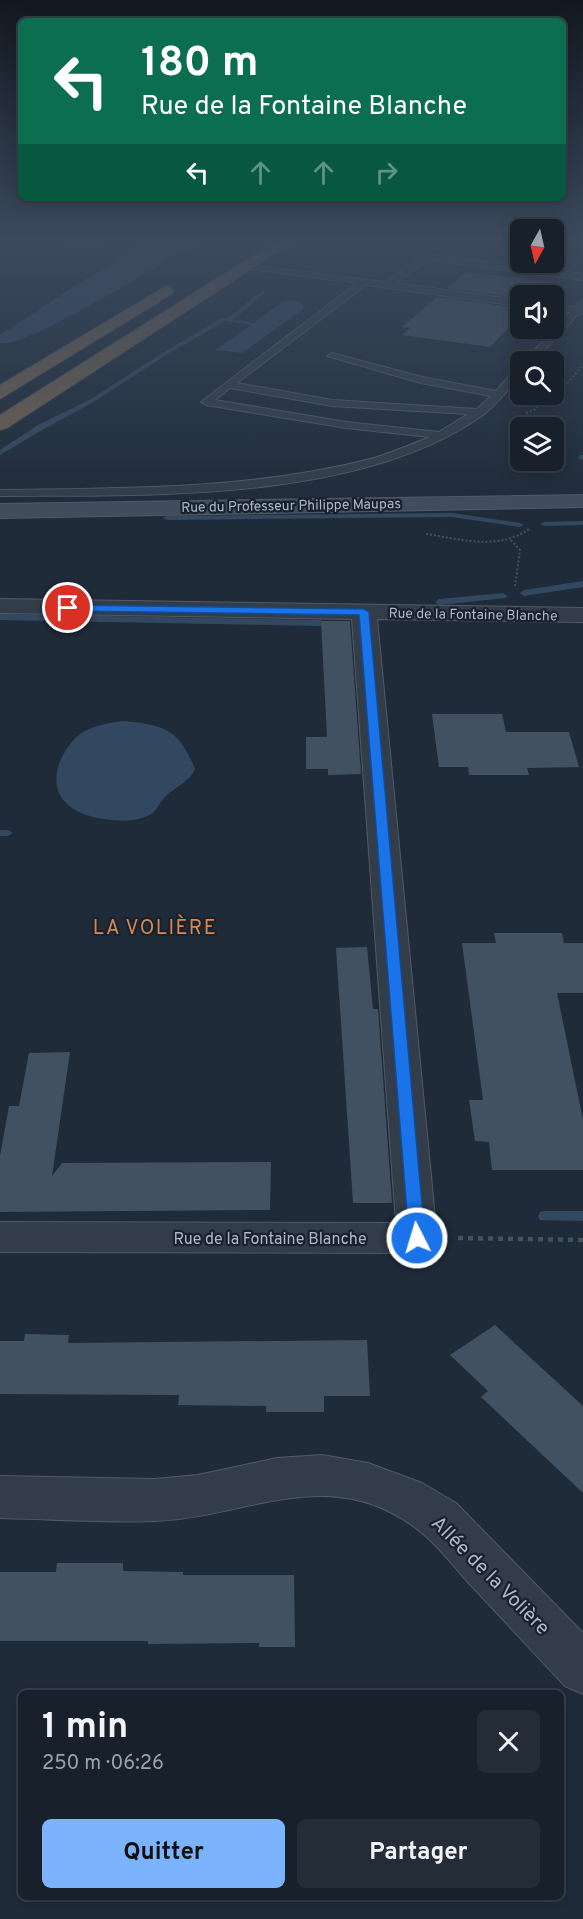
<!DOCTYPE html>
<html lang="fr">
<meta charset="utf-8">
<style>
:root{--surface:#17202b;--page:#242d37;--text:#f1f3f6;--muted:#9ea3a9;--line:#363e47;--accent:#7bb4fd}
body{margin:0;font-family:Overpass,sans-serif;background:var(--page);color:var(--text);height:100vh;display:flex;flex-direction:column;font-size:22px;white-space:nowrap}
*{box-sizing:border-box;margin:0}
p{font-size:20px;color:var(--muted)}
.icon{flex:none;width:33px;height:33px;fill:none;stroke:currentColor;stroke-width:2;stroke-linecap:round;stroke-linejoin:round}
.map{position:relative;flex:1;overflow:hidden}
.details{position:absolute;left:18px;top:1690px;width:546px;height:210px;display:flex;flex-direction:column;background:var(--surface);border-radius:9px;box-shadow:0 3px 15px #0003,0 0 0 2px var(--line)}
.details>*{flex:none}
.guide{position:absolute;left:18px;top:18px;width:548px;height:183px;border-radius:9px;box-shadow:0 3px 15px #0003,0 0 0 2px var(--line);background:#0b6e4f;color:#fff;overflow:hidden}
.needle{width:39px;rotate:188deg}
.fabs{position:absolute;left:510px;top:219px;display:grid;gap:12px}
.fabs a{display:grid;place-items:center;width:54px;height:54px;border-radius:9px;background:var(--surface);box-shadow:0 3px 15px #0003,0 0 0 2px var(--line);font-size:30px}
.pin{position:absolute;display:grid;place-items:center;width:51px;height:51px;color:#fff;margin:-26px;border:3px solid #fff;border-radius:50%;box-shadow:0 2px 6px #0007}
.me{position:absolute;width:66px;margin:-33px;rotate:355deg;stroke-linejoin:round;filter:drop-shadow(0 0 4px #0008)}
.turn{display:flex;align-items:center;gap:21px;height:126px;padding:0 24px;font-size:27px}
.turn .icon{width:78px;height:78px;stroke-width:2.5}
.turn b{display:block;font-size:42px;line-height:51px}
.lanes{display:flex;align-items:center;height:57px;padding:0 24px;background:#0003;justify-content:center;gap:30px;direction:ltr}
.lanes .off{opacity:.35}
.round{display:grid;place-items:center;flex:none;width:63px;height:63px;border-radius:9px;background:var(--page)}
.headline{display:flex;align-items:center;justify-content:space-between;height:102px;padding:0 24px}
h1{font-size:36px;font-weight:700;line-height:45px}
.primary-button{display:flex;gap:12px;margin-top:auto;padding:12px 24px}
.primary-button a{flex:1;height:69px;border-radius:9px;background:var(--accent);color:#111;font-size:24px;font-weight:700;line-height:69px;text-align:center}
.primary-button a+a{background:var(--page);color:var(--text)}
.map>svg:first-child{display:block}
.water{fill:#324861}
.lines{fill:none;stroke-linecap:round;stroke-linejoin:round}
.stream{fill:#324861;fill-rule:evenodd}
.building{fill:#425161}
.lane-casing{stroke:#505b67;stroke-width:2}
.street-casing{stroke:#505b67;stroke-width:2}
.secondary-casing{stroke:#505b67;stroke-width:2}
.highway-casing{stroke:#3d4853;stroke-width:2}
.path-far1{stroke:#3f5557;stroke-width:2;stroke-dasharray:2 2;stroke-linecap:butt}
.path{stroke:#3f5557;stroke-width:4.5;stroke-dasharray:5 5;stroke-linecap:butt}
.lane{fill:#333d49;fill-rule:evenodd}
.street{fill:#333d49;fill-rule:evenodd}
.secondary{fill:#414c5c;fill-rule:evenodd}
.highway{fill:#70614f;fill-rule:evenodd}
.route{fill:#1a73e8;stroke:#114b97;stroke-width:1.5}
.labels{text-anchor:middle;stroke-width:4.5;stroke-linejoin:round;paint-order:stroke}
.far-street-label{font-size:14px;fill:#adb8c6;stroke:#18222d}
.street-label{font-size:16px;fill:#adb8c6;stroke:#18222d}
.quarter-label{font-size:20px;letter-spacing:1.5px;fill:#d88855;stroke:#18222d}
.near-street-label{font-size:20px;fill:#adb8c6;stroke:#18222d}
</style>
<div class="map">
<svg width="583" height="1919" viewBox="0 0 583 1919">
<rect width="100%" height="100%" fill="#1f2b39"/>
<!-- water -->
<g class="water">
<path d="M142 242H198C166 260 27 349 0 343V335Z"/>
<path d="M291 300 300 302 303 306 302 310 242 353 216 350 283 302Z"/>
<path d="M124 721C166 725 179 730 195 769 190 782 176 786 166 796 160 801 158 810 151 814 139 821 125 821 111 820 78 817 47 802 59 764 63 753 71 741 80 734 93 725 110 723 124 721Z"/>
</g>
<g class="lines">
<!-- stream -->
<g class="stream">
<path d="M65 242H106L103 244H68Z"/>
<path d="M263 290 265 293 234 319 253 323V325L225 321 163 357 95 401 44 429 0 455V450L38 425 91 399 159 355 222 318H228Z"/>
<path d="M580 455H583V460L578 458Z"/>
<path d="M452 513 520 523 524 525 520 527 452 517 167 520 163 518 167 516Z"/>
<path d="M583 521V525L544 526 540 524 544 522Z"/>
<path d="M583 581V587L524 596 520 593 524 590Z"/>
<path d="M503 593 507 596 506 598 439 605 435 602 439 599Z"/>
<path d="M0 614 321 620 325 623 321 626 0 620Z"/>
<path d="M0 830H8L13 833 8 836H0Z"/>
<path d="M545 1211H583V1221L540 1220 538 1216 540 1212Z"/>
</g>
</g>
<!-- building -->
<g class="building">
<path d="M466 272 553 282 541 296H520V298L447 288Z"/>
<path d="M437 297 520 308V316L490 347 402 335 410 328 402 327Z"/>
<path d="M321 621H350L361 774 328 775V769H306V737H327Z"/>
<path d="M432 714H502L506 732H569L579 767 527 768 529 775H469L468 767H439Z"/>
<path d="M494 933H562L564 943H583V993H557L583 1120V1170H492L489 1142 475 1141 469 1100H483L462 943H496Z"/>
<path d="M367 947 373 1009H378L392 1203H353L336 948Z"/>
<path d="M70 1052 52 1176 62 1163 271 1162 270 1210 0 1212V1156L9 1106H19L29 1053Z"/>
<path d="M495 1325 583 1406V1493L481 1397 488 1391 450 1355Z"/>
<path d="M25 1334 69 1335 68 1343 367 1340 370 1396H324V1412H266V1406L178 1405 179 1395 0 1394V1341H24Z"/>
<path d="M57 1563H123V1571L183 1572V1575H294L295 1647H259V1643L148 1644V1641H0V1572H56Z"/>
</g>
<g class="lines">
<defs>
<g id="lane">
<path d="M434 255 583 274V280L434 261 425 262 395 283 520 300V306L366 285 237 383 332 400 477 409 491 396 421 383 327 356 332 353 422 377 496 391 516 368 520 367V375C509 389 497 404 483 415 360 503 146 495 0 496V490C124 488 253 490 374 458 393 452 412 444 430 437L346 428 206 405 201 402 357 283 248 269 245 264 385 282 419 258ZM230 388 332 406 468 414 439 432 346 422 215 400Z"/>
<path d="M583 300V314L579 313 534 362H523L570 312 554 310V304L574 307Z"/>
</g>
<g id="street">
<path d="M0 599 583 608V622L377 619 437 1238 431 1249 417 1253 0 1252V1222L396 1223 352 619 0 613Z"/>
<path d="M322 1455 368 1463 422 1483 456 1503 583 1633V1694L565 1686C532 1651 499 1615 466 1580 452 1564 438 1546 422 1533 333 1460 250 1517 155 1521 104 1523 51 1519 0 1518V1476L155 1479 198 1475 277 1458Z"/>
</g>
<path id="secondary" d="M583 495V507L0 518V504Z"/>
<g id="highway">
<path d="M275 242H293L7 428 0 430V415Z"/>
<path d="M166 286 172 288 174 291 172 294 0 399V385Z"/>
</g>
</defs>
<!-- lane casing -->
<use href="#lane" class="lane-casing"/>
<!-- street casing -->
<use href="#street" class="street-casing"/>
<!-- secondary casing -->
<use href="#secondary" class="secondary-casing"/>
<!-- highway casing -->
<use href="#highway" class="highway-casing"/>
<!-- path-far1 -->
<g class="path-far1">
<path d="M554 392 565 386 583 365"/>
<path d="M526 413 536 409 549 394"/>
<path d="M426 534C461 539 498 551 529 529"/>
<path d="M511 540 520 550 515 586"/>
</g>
<!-- path -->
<path class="path" d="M458 1238 583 1240"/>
<!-- lane -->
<use href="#lane" class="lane"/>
<!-- street -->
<use href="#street" class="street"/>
<!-- secondary -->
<use href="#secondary" class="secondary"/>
<!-- highway -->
<use href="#highway" class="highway"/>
</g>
<!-- sky -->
<linearGradient id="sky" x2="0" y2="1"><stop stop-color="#11181f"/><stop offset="0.47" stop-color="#3c4a5f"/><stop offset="1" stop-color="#3c4a5f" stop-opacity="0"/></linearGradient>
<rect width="583" height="510" fill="url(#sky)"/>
<!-- route -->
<path class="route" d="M65 605 364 609 369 612 425 1238 423 1242 417 1244 409 1238 359 615 68 611 63 608Z"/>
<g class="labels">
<!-- far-street labels -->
<g class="far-street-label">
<text transform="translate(291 505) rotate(-1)" y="5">Rue du Professeur Philippe Maupas</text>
<text transform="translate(473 614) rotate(1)" y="5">Rue de la Fontaine Blanche</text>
</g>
<!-- street labels -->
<g class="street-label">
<text x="270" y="1244">Rue de la Fontaine Blanche</text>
</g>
<!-- quarter labels -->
<g class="quarter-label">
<text x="155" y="934">LA VOLIÈRE</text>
</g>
<!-- near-street labels -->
<g class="near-street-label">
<text transform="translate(491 1575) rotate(45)" y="7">Allée de la Volière</text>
</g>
</g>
</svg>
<div class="fabs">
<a><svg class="needle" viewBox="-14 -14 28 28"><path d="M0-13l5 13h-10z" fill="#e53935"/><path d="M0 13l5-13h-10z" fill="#9ea3a9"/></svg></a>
<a><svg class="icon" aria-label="sound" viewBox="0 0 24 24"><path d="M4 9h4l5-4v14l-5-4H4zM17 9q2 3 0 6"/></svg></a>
<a><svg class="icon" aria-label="search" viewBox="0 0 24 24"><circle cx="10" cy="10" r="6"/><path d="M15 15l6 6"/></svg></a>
<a><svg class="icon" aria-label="layers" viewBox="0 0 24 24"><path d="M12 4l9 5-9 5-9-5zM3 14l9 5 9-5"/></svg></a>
</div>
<div class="pin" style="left:68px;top:608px;background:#d93025"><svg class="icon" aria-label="arrive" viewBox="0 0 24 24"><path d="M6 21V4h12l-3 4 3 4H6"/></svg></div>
<svg class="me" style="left:417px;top:1238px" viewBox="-20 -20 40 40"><circle r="17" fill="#1a73e8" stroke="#fff" stroke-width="3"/><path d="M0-11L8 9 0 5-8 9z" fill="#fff"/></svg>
<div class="guide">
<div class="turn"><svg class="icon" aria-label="left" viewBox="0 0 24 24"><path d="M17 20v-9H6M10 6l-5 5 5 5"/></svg><div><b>180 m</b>Rue de la Fontaine Blanche</div></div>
<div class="lanes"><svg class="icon" aria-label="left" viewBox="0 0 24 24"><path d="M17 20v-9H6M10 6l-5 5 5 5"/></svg><svg class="icon off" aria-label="ahead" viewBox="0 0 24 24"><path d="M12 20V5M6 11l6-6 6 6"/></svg><svg class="icon off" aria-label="ahead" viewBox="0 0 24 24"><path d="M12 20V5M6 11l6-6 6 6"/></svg><svg class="icon off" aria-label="right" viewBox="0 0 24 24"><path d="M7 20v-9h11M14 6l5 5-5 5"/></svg></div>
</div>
<section class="details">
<div class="headline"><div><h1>1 min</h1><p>250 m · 06:26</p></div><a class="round"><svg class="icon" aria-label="close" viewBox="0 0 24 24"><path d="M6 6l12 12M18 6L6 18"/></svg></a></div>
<div class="primary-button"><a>Quitter</a><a>Partager</a></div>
</section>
</div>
